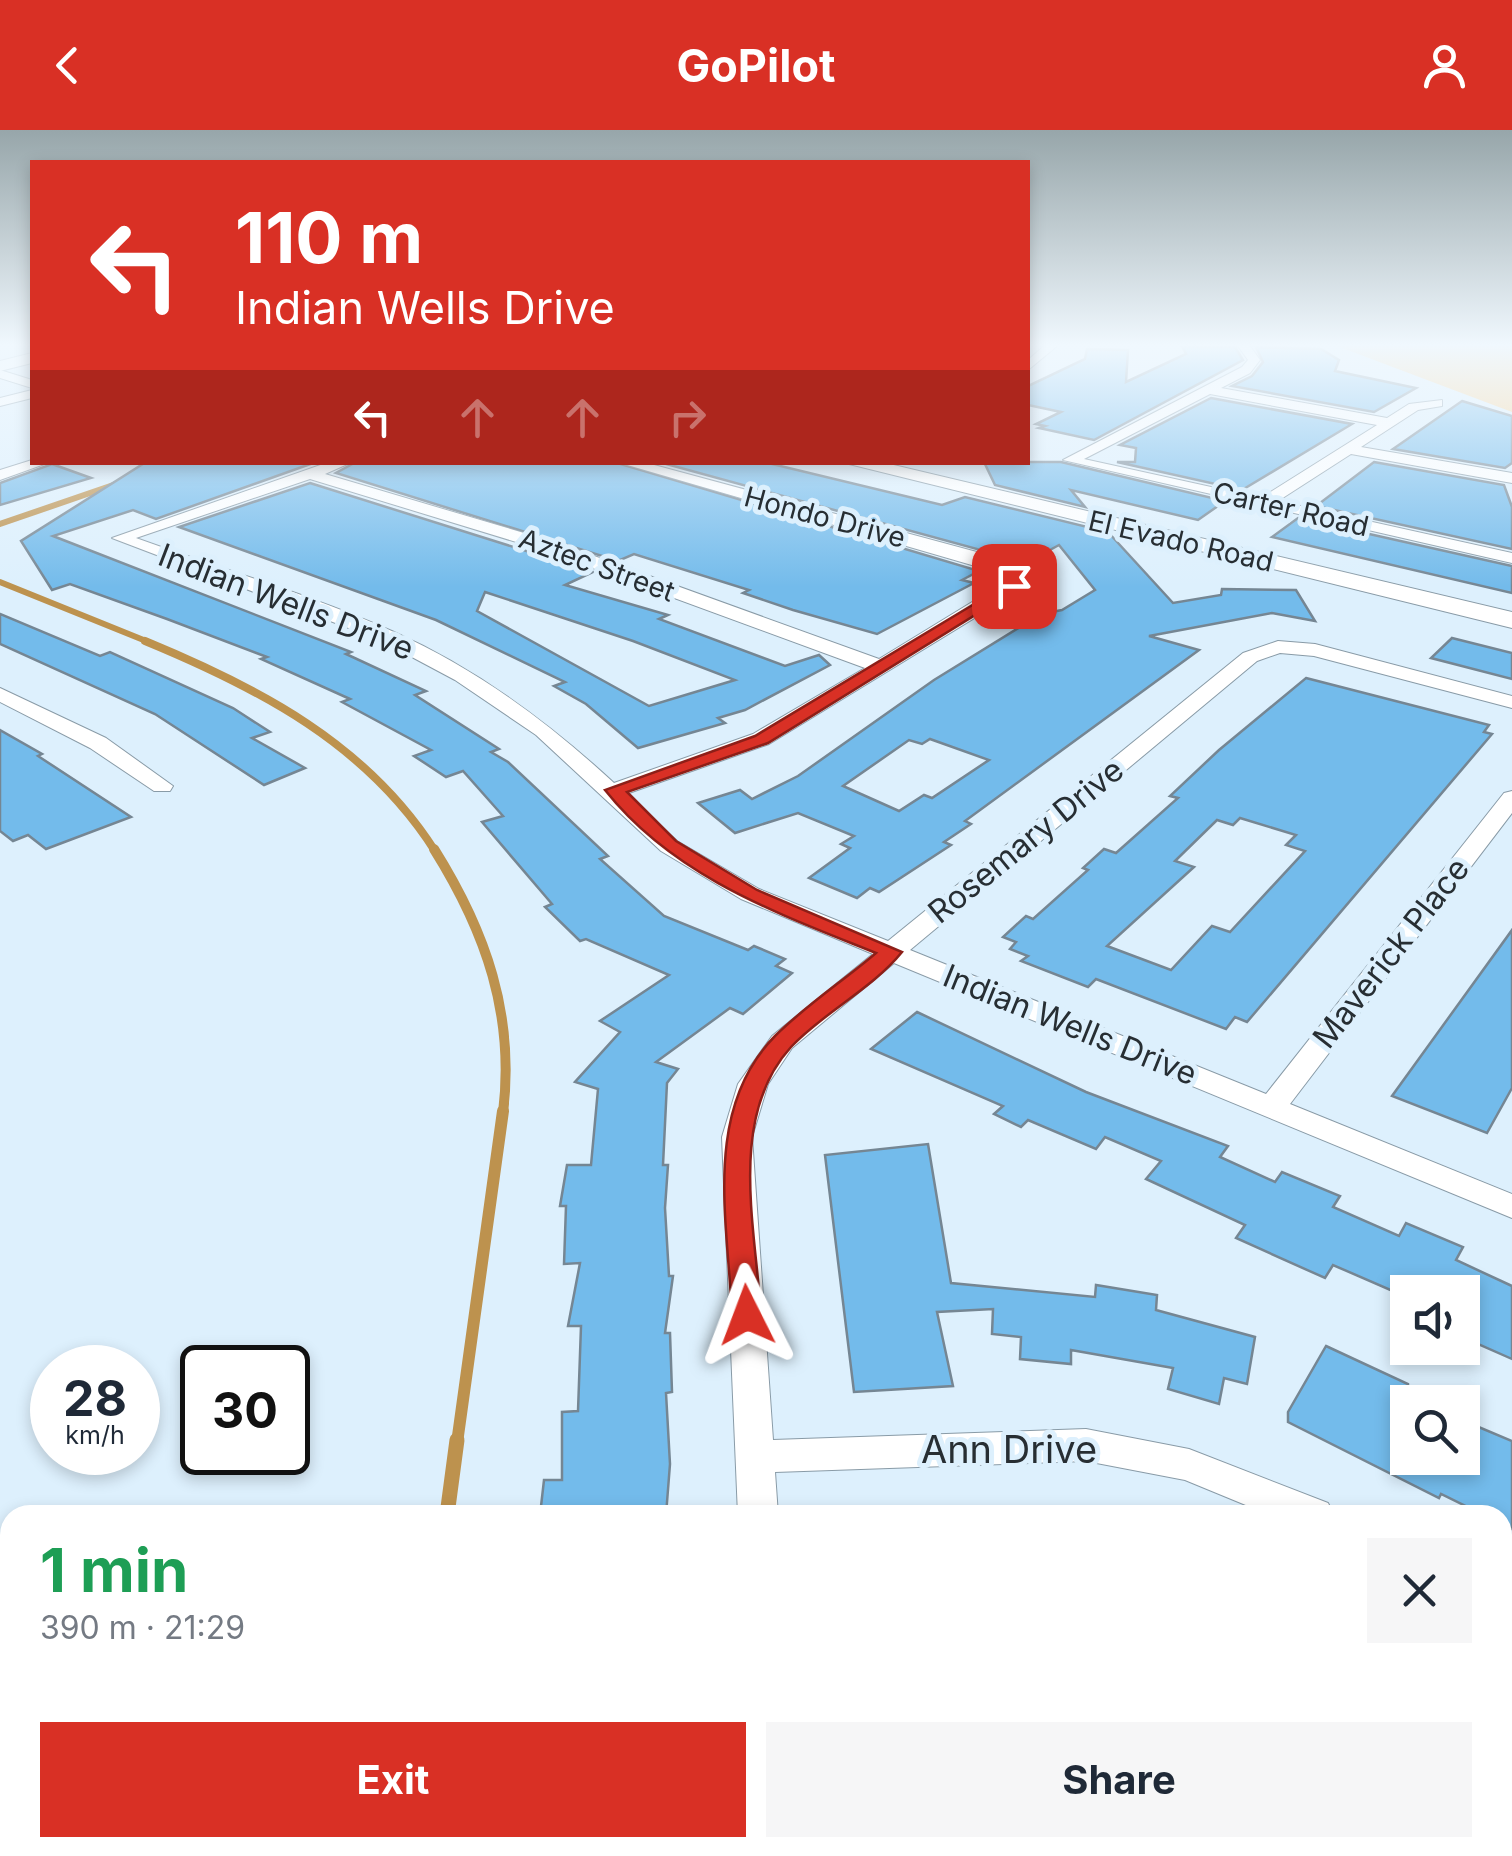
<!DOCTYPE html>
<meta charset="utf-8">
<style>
:root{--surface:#fff;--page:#f6f6f7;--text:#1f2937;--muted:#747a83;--accent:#d93025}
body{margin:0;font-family:Inter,sans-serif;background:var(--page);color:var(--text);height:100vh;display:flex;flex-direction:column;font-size:38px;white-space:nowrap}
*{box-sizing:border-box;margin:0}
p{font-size:32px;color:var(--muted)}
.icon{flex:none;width:55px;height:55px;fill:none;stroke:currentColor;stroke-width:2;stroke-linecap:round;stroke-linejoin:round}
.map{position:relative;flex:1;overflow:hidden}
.details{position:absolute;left:0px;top:1375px;width:1512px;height:352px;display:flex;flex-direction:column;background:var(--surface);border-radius:30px 30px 0 0;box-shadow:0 5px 15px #0003}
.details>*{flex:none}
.hud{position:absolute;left:30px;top:30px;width:1000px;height:305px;border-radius:0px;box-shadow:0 5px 15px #0003;background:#d93025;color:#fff;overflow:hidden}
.buttons{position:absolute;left:1390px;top:1145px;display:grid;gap:20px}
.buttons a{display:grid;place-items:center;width:90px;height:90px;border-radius:0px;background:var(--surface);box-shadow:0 5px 15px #0003;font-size:50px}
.speed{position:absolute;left:30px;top:1215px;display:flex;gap:20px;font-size:50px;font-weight:700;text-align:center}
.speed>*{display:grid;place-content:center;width:130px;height:130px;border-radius:50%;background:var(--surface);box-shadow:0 5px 15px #0003;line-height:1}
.speed small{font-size:25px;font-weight:400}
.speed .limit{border:5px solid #111;border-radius:15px;background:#fff;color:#111}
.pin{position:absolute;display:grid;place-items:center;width:85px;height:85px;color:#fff;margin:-42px;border-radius:20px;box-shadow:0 5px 15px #0006}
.me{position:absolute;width:110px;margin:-55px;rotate:357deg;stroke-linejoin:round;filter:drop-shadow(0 0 8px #0008)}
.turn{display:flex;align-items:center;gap:35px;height:210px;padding:0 40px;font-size:45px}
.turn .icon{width:130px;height:130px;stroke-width:2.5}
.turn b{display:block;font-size:70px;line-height:85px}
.lanes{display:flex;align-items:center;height:95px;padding:0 40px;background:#0003;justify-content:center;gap:50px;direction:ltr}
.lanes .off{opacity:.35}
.round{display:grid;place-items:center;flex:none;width:105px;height:105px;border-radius:0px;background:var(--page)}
.head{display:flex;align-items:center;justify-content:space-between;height:170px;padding:0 40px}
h1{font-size:60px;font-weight:700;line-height:75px;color:#1e9e55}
.button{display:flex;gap:20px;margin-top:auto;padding:20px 40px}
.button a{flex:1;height:115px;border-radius:0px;background:var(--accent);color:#fff;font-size:40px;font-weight:700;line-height:115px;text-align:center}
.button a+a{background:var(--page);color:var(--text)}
header{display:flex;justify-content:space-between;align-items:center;height:130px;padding:0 40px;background:var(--accent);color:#fff;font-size:45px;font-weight:700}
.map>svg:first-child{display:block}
.green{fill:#fdd18e}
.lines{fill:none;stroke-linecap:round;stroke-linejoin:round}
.stream-far4{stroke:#bd924e;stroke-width:6}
.stream-far3{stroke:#bd924e;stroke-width:8}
.stream-far2{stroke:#bd924e;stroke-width:10}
.stream-far1{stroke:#bd924e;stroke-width:12}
.stream{stroke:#bd924e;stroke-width:15}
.building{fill:#73bbeb;stroke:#758693;stroke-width:2.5;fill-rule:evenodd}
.street-casing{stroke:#899ba7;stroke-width:2}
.secondary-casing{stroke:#899ba7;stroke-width:2}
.street{fill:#fff;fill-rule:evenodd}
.secondary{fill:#fff;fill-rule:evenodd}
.route{fill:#d93025;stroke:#8d1f18;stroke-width:2.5}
.labels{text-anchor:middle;stroke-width:10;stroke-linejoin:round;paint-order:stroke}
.far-street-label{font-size:28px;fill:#272e33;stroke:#ddf0fd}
.street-label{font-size:32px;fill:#272e33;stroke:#ddf0fd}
.near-street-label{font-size:38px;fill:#272e33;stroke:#ddf0fd}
</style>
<header><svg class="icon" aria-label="back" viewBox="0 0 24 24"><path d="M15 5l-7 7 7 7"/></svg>GoPilot<svg class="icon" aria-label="person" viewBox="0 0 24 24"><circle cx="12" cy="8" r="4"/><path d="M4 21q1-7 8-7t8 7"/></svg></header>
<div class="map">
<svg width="1512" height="1726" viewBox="0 0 1512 1726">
<rect width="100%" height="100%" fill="#ddf0fd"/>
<!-- green -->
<path class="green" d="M1337 216H1512V282Z"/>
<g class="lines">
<!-- stream-far4 -->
<g class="stream-far4">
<path d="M0 394 119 353"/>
<path d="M0 452 151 513"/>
</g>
<!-- stream-far3 -->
<path class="stream-far3" d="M145 511C259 558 367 614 435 721"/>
<!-- stream-far2 -->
<path class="stream-far2" d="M434 719C486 802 515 885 503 983"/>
<!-- stream-far1 -->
<path class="stream-far1" d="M457 1313 503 981"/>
<!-- stream -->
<g class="stream">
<path d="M447 1385 457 1310"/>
<path d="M407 1718V1726"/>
</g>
</g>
<!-- building -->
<g class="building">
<path d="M1182 216 1235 217 1243 230 1094 310 1039 298 1045 296 1036 294 1061 282 1028 275V256L1085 229 1087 219 1128 220 1126 252 1186 224Z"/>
<path d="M1256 217 1321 219 1339 230 1335 241 1416 258 1374 282 1232 256 1252 246 1263 232Z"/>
<path d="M1211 268 1352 294 1242 360 1117 332H1135L1136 318 1120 315Z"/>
<path d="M1462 271 1512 286V333L1505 338 1393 319Z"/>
<path d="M146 332H316L156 389 133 380 53 406 351 522 346 524 426 561 415 565 499 619 491 622 508 632 608 726 600 729 664 786 748 820 754 816 785 829 776 836 792 843 743 884 730 878 656 932 678 939 667 953 663 1035H668L665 1078 669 1146H673L665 1203H670L672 1262 666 1263 670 1334 666 1385H540L544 1350H562V1282L578 1281 581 1196H568L580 1133 564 1134 566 1076H560L567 1035H591L598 959 575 952 620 902 600 891 669 845 586 809 580 811 545 777 552 774 482 692 503 686 463 641 446 647 414 626 431 620 342 572 350 569 261 529 267 527 167 489 70 454 52 460 21 411Z"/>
<path d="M356 332H614L979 441 962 450 974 453 877 504 793 480 743 463 749 460 634 424 618 431 336 343Z"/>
<path d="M659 332H764L942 375 965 367 1108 402 1173 473 1221 465 1222 459 1296 460 1315 491 1272 483 1149 506 1199 520 965 691 971 694 944 712 951 715 879 762 870 758 857 768 809 748 850 718 841 714 854 706 798 683 735 703 698 673 740 660 752 669 798 646 934 550 1041 484 1062 480 1095 460 1059 415 1048 421 1027 416 1006 427ZM930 609 989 630 932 668 924 665 899 681 843 656 909 610 922 614Z"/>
<path d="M984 332H1061L1225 371 1198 390 1071 360 1085 377 995 355Z"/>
<path d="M1374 332 1504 355 1512 377V419L1316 376Z"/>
<path d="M52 334 91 348 0 375V353Z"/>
<path d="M310 353 593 442 565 455 668 485 659 489 785 536 819 525 830 535 745 580 718 588 725 593 638 618 586 574 554 556 565 552 436 490 179 397ZM485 462 633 511 735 550 649 576 477 481Z"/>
<path d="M1298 388 1512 436V463L1272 407Z"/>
<path d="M0 484 100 526 110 522 233 578 270 602 252 608 305 638 264 655 155 584 0 514Z"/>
<path d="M1452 508 1512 523V549L1431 528Z"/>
<path d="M1306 548 1489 595 1484 602 1492 604 1247 892 1235 887 1226 899 1096 849 1088 857 1021 831 1028 826 1010 819 1016 812 1003 807 1026 786 1033 789 1088 740 1083 738 1104 719 1116 723 1178 668 1170 666 1219 620ZM1240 688 1296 705 1286 715 1305 721 1230 802 1212 796 1171 840 1107 816 1194 737 1175 731 1217 690 1233 695Z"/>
<path d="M0 600 42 624 38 626 131 687 46 719 28 705 13 711 0 701Z"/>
<path d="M1512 800V958L1487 1003 1392 966Z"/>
<path d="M917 882 1086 962 1228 1016 1220 1027 1275 1052 1282 1042 1340 1066 1333 1077 1399 1106 1406 1093 1463 1117 1456 1130 1512 1156V1229L1462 1207V1162H1395L1333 1135 1325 1148 1236 1108 1245 1095 1146 1049 1161 1031 1105 1007 1096 1019 1028 990 1021 997 994 984 1003 976 871 919Z"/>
<path d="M928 1014 951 1153 1095 1167 1096 1155 1157 1165 1156 1180 1255 1207 1247 1254 1224 1248 1219 1274 1168 1259 1173 1238 1071 1220V1234L1020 1229 1021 1207 992 1204 993 1179 937 1182 953 1256 854 1262 825 1025Z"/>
<path d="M1326 1216 1408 1254V1328H1462V1290L1512 1311V1399L1502 1394V1385H1484L1441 1364 1439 1368 1288 1292V1282Z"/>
</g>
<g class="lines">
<defs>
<g id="street">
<path d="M1044 216H1057L1028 240V230Z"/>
<path d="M1238 216H1250L1260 230 1250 243 1221 258 1387 288 1409 274 1442 270V276L1418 280 1361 317 1512 343V353L1351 324 1278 371 1512 423V433L1063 330 1242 237 1248 230ZM1210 264 1377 295 1261 368 1084 329Z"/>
<path d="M0 240 32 250V258L0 248Z"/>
<path d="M32 260V268L0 276V268Z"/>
<path d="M32 330 50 332 0 350V340Z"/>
<path d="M329 332H352L325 344 561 414 879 529 1013 447 617 332H643L999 428 1030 441 1033 445 1020 460 769 614 626 664 677 711 759 759 888 811 1243 523 1278 511 1315 514 1512 566V578L1314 526 1280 523 1257 531 910 820 1266 964 1504 663 1512 661V683L1290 974 1512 1064V1088L894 833 792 918 768 954 752 1007 773 1310 1086 1299 1189 1319 1328 1373 1334 1385H1270L1185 1350 1086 1331 775 1342 778 1385H738L722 1007 738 954 772 906 873 824 741 769 661 721 536 605 455 550 380 510 112 408ZM310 349 549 422 865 538 753 604 614 653C548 592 477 539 394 502 312 465 221 439 136 408Z"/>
<path d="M0 558 106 608 173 656 170 661H154L90 618 0 572Z"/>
<path d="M1502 1465 1512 1469V1508L1502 1505Z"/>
<path d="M760 1718H808L810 1726H762Z"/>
</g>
<g id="secondary">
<path d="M32 223V233L0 241V231Z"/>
<path d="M841 332H881L1512 482V498Z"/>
</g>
</defs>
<!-- street casing -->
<use href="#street" class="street-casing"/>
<!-- secondary casing -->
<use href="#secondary" class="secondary-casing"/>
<!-- street -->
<use href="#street" class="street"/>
<!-- secondary -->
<use href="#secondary" class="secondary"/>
</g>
<!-- sky -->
<linearGradient id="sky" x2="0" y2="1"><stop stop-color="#97a6aa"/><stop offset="0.47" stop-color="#f0f8fe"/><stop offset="1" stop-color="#f0f8fe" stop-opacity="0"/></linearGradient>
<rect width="1512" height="457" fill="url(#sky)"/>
<!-- route -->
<path class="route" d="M1009 453 1022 456 768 613 627 662 676 711 757 760 902 822C872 859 824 882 791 917 727 987 756 1099 761 1185L757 1192H736L732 1185C728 1092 702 980 775 906 805 876 843 851 876 823 777 783 674 747 605 660L755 606Z"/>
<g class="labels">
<!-- far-street labels -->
<g class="far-street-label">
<text transform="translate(1291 379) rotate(13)" y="10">Carter Road</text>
<text transform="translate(825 387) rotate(15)" y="10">Hondo Drive</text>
<text transform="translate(1181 411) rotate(13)" y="10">El Evado Road</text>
<text transform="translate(597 435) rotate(20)" y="10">Aztec Street</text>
</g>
<!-- street labels -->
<g class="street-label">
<text transform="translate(286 472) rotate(21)" y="11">Indian Wells Drive</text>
<text transform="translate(1026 711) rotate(-39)" y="11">Rosemary Drive</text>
<text transform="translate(1391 823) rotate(-52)" y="11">Maverick Place</text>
<text transform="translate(1070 895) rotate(22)" y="11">Indian Wells Drive</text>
</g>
<!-- near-street labels -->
<g class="near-street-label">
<text x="1009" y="1333">Ann Drive</text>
</g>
</g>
</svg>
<div class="buttons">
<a><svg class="icon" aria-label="sound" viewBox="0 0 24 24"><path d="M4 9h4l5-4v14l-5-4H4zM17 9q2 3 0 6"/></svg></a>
<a><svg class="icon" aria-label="search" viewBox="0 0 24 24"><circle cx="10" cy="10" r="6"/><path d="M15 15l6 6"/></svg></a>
</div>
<div class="speed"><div>28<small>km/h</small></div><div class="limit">30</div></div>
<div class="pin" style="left:1014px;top:456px;background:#d93025"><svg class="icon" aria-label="arrive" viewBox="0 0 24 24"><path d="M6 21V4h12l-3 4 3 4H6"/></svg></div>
<svg class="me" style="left:747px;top:1185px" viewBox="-20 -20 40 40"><path d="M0-17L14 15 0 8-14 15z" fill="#d93025" stroke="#fff" stroke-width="4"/></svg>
<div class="hud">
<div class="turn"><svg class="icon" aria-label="left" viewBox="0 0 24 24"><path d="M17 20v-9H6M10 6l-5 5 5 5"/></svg><div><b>110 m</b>Indian Wells Drive</div></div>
<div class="lanes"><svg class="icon" aria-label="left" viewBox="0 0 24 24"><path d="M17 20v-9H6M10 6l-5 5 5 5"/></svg><svg class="icon off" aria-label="ahead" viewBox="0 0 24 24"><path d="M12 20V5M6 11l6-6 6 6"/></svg><svg class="icon off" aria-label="ahead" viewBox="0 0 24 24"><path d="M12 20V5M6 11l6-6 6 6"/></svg><svg class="icon off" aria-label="right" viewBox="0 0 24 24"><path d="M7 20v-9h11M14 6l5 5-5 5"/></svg></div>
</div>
<section class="details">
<div class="head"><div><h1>1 min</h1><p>390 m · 21:29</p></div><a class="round"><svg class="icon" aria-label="close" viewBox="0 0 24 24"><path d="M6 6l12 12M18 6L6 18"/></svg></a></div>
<div class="button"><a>Exit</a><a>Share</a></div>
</section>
</div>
